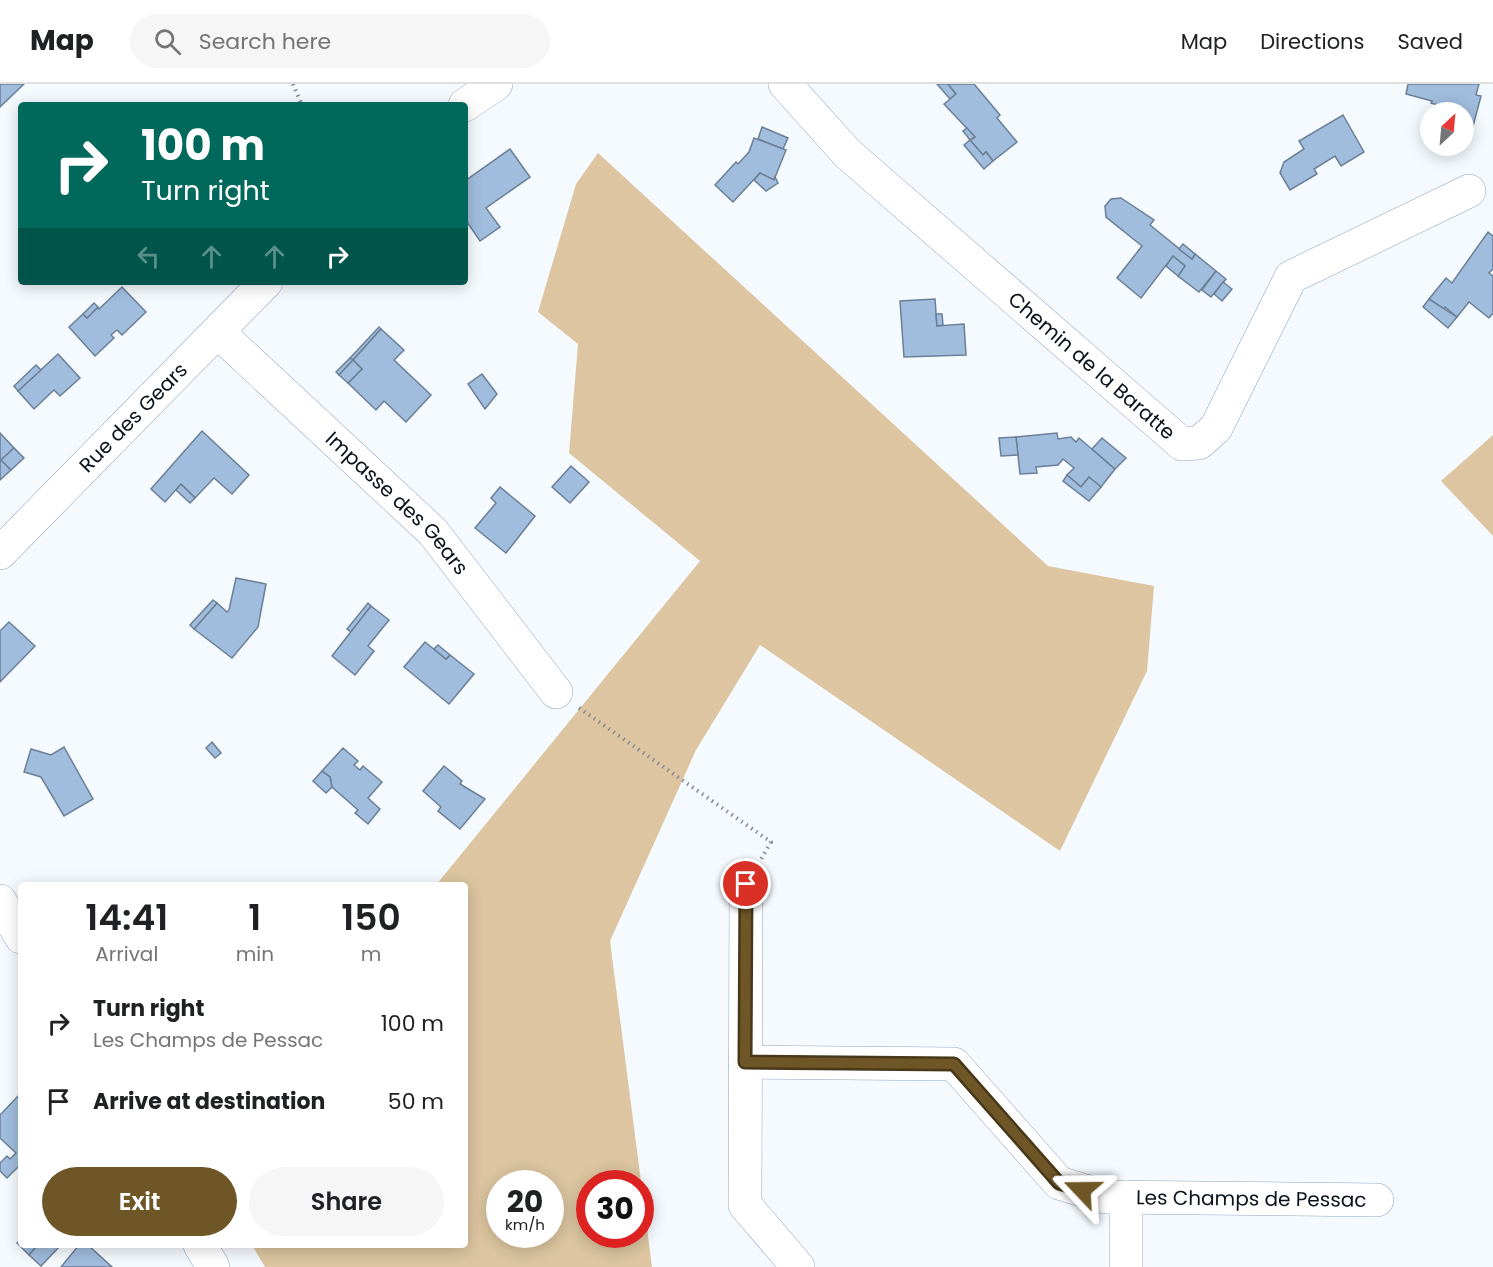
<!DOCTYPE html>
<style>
:root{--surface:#fff;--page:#f6f6f6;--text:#202124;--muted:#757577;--line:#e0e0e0;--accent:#6f5627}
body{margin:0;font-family:Poppins,sans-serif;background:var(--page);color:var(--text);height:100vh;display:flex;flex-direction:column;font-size:22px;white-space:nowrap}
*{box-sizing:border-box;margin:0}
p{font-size:20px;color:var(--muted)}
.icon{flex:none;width:33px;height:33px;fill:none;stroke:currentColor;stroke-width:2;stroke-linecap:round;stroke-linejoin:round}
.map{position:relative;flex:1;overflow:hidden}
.drawer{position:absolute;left:18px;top:798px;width:450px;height:366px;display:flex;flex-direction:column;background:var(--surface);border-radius:6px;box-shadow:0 3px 15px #0003}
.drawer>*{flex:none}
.hud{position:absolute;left:18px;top:18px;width:450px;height:183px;border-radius:6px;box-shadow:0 3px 15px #0003;background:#00695c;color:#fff;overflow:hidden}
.needle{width:39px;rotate:26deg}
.fabs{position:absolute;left:1420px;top:18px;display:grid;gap:12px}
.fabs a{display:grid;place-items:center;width:54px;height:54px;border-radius:50%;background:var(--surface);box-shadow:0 3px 15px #0003;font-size:30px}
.speed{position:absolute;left:486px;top:1086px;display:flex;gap:12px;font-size:30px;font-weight:700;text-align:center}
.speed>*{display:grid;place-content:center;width:78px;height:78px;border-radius:50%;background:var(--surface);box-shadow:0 3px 15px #0003;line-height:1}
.speed small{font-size:15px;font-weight:400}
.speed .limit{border:9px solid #d22;background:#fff;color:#111}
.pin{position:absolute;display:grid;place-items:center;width:51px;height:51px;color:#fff;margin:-26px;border:3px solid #fff;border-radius:50%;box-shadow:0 2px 6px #0007}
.me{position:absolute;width:66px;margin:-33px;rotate:293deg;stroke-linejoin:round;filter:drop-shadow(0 0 4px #0008)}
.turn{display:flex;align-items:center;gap:21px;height:126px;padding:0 24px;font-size:27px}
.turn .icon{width:78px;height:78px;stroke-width:2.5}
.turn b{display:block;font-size:42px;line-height:51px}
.lanes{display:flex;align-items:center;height:57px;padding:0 24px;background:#0003;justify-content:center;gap:30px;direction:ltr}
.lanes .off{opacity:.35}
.eta{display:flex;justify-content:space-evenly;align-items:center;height:102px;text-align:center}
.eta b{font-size:36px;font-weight:600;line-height:42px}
.button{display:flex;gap:12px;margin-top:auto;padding:12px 24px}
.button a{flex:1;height:69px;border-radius:36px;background:var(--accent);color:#fff;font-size:24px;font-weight:600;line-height:69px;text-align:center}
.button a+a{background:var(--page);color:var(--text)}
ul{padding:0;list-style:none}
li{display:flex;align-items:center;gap:18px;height:78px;padding:0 24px}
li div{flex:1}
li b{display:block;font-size:22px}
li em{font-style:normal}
header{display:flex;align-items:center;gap:36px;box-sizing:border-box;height:84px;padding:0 30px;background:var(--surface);border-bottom:2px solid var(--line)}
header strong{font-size:28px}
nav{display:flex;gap:33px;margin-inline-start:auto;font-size:21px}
.search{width:420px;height:54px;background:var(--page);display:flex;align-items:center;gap:15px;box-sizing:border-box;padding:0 21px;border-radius:33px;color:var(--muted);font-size:22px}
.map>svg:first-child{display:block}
.forest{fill:#dcc5a0;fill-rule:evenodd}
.building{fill:#a0bddd;stroke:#6b7f97;stroke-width:1.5}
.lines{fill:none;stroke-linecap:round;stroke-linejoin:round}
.minor-casing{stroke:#91a6bf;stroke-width:34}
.path{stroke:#858b92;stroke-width:4;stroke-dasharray:1.5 4.5;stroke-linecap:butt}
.minor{stroke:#fff;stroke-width:33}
.route-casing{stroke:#483819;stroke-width:15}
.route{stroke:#6f5627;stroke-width:10}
.labels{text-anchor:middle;stroke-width:4.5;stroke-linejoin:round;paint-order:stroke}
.street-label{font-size:20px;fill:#09111a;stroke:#fff}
</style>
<header>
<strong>Map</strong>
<div class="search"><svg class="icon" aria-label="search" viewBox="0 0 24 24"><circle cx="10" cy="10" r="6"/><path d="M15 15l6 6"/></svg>Search here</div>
<nav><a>Map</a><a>Directions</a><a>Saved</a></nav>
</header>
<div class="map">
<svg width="1493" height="1183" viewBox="0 0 1493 1183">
<rect width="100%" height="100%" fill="#f5faff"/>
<!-- forest -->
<g class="forest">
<path d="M598 69 1048 482 1154 502 1147 587 1060 767 760 561 696 666 610 857 652 1183H265L252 1161H465V801H436L700 477 569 369 578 260 538 228 576 100ZM500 1100H550V1150H500ZM590 1100H640V1150H590Z"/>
<path d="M1493 351V452L1441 397Z"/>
</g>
<!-- building -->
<g class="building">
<path d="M0 0H24L0 23Z"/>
<path d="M937 0H948L956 10 950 15Z"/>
<path d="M948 0H974L1000 31 997 34 1017 58 993 77 986 68 983 71 970 56 975 53 944 20 956 10Z"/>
<path d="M1408 0H1479L1476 11 1481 12 1471 50 1464 49V28H1447L1448 24 1431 19 1432 17 1406 10Z"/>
<path d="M1343 31 1364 68 1341 82 1335 72 1314 85 1317 90 1290 106 1280 89 1284 78 1304 65 1299 57Z"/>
<path d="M762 43 788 54 783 65 758 55Z"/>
<path d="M967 44 975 53 970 56 963 47Z"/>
<path d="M754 54 786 66 774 96 760 89 733 118 715 101 736 78 738 80 749 68Z"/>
<path d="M970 56 983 71 986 68 993 77 984 85 964 61Z"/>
<path d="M510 65 530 93 486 124 500 143 480 157 467 138 465 140V97Z"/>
<path d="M760 89 774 96 775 93 778 99 766 107 754 96Z"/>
<path d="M1121 114 1154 136 1150 141 1192 175 1195 170 1216 187 1199 208 1178 192 1185 182 1173 172 1141 214 1117 194 1142 162 1106 133 1105 122 1111 115Z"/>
<path d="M1488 148 1493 152V185L1489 189 1493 192V229L1489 234 1469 218 1457 233 1445 223 1443 226 1429 215 1446 194 1452 199Z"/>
<path d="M1183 160 1195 170 1192 175 1179 165Z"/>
<path d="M1173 172 1185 182 1178 192 1166 182Z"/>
<path d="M1216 187 1226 195 1211 213 1202 206Z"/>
<path d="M1223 198 1232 205 1222 217 1214 210Z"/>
<path d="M122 203 146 228 122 251 117 246 111 251 114 254 95 272 69 243 83 230 87 234 98 223 99 225Z"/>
<path d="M935 215 937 242 964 240 966 271 904 273 900 217Z"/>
<path d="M1429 215 1457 233 1448 244 1423 223Z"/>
<path d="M94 219 98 223 87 234 83 230Z"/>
<path d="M936 230H942L943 241 937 242Z"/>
<path d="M379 243 381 245 353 276 350 274Z"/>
<path d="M381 245 404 266 394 276 431 311 406 338 384 317 376 326 348 299 362 285 353 276Z"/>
<path d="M58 270 80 294 60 312 54 306 34 325 18 307Z"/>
<path d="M350 274 353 276 339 291 336 288Z"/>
<path d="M353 276 362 285 348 299 339 291Z"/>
<path d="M36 281 41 286 18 307 14 302Z"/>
<path d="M482 290 497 310 485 325 468 300Z"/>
<path d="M202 347 249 391 232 410 214 394 195 414 181 400 165 418 151 405Z"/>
<path d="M0 349 14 364 1 376 11 386 0 396Z"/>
<path d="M1057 349 1058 355 1071 353 1076 358 1079 354 1115 385 1101 403 1089 393 1081 403 1067 391 1074 384 1063 375 1058 381 1036 383 1037 389 1020 390 1016 353Z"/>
<path d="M1016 353 1018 371 1001 372 999 354Z"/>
<path d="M1102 354 1126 374 1115 385 1092 365Z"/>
<path d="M14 364 24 374 11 386 1 376Z"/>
<path d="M571 382 589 398 570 419 552 403Z"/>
<path d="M1067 391 1081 403 1089 393 1101 403 1089 417 1063 397Z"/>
<path d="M181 400 195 414 190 419 176 406Z"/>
<path d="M500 403 535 432 506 469 475 444 496 419 491 414Z"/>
<path d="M236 494 266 500 258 543 232 574 194 545 217 519 227 528 229 526Z"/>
<path d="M213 516 217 519 194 545 190 541Z"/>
<path d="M368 519 371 522 351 548 347 545Z"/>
<path d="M371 522 389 536 368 562 374 567 355 591 332 572Z"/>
<path d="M9 538 35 562 0 598V547Z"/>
<path d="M425 558 446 575 450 571 474 590 449 620 404 583Z"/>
<path d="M438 561 450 571 446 575 434 565Z"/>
<path d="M212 658 221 669 215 674 206 664Z"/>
<path d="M64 663 93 715 64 732 41 693 24 688 31 665 51 671Z"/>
<path d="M343 664 358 677 354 681 360 686 363 682 382 698 368 714 380 725 368 740 355 729 358 726 332 703 330 693 322 687Z"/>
<path d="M444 682 462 697 460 700 485 715 460 745 438 727 441 723 423 707Z"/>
<path d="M322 687 330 693 332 703 326 709 313 697Z"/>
<path d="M19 1011 21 1080 7 1094 0 1087V1079L7 1072 10 1075 16 1069 0 1054V1031Z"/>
<path d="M21 1155V1161H38L29 1171 17 1159Z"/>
<path d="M38 1161H61L41 1182 29 1171Z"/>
<path d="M79 1161H88L112 1183H61Z"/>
</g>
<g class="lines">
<defs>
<g id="minor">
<path id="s1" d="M785 0 848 70 1182 360 1199 359 1216 344 1291 193 1469 107"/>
<path d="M465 21 496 0"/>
<path id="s2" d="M218 248 433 448 556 608"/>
<path id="s3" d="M0 469 266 198"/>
<path d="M746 800 745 1121 798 1183"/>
<path d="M0 817 21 853"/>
<path id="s4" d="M745 978 954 980 1059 1099 1105 1113 1377 1116"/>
<path d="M200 1161 213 1183"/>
<path d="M1126 1183V1113"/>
</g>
</defs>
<!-- minor casing -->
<use href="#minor" class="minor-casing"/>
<!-- path -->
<g class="path">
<path d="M293 0 302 21"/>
<path d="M579 624 771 758 760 777"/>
</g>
<!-- minor -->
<use href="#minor" class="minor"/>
</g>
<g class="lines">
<defs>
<path id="route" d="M746 800 745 978 954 980 1059 1099 1082 1106"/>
</defs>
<!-- route casing -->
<use href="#route" class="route-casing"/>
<!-- route -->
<use href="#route" class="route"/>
</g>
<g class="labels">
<!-- street labels -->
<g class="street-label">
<text dy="7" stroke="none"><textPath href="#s1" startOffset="417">Chemin de la Baratte</textPath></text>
<text dy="7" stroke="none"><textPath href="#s3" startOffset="190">Rue des Gears</textPath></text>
<text dy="7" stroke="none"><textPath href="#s2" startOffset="248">Impasse des Gears</textPath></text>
<text dy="7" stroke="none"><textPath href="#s4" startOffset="562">Les Champs de Pessac</textPath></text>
</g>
</g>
</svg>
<div class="fabs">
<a><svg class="needle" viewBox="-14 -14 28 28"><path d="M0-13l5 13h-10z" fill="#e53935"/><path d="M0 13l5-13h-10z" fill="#757577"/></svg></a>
</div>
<div class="speed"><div>20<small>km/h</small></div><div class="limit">30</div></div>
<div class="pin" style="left:746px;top:800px;background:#d93025"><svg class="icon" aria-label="arrive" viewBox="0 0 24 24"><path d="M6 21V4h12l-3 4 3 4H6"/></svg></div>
<svg class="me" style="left:1082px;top:1106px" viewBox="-20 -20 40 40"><path d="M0-17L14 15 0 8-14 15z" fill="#6f5627" stroke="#fff" stroke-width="4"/></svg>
<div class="hud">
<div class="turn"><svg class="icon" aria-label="right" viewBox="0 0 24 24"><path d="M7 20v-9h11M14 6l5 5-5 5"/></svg><div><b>100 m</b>Turn right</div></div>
<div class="lanes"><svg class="icon off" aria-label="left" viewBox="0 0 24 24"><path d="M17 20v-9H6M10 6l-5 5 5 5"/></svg><svg class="icon off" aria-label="ahead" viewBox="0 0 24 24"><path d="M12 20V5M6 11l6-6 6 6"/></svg><svg class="icon off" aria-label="ahead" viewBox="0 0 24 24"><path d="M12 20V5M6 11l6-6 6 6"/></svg><svg class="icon" aria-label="right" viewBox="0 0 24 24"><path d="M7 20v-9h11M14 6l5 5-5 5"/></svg></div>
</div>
<section class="drawer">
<div class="eta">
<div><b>14:41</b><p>Arrival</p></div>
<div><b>1</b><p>min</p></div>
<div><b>150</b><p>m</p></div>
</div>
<ul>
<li><svg class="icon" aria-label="right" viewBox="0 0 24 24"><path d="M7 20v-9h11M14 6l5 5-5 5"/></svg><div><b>Turn right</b><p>Les Champs de Pessac</p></div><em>100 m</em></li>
<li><svg class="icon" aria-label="arrive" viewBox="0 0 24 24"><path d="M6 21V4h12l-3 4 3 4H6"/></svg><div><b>Arrive at destination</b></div><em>50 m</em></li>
</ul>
<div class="button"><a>Exit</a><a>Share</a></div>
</section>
</div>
